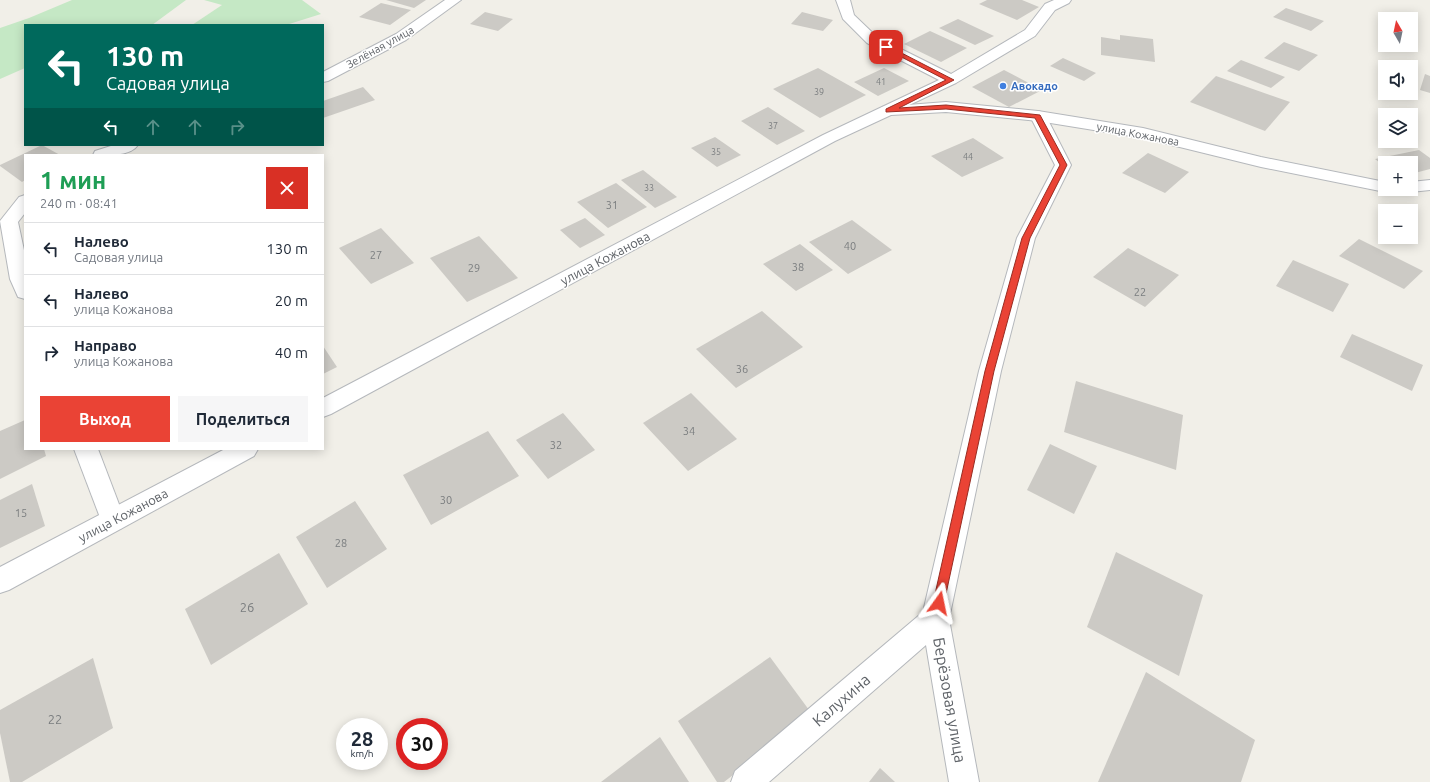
<!DOCTYPE html>
<html lang="ru">
<meta charset="utf-8">
<style>
:root{--surface:#fff;--page:#f6f6f7;--text:#1f2937;--muted:#747a83;--line:#e0e1e3;--accent:#ea4335}
body{margin:0;font-family:Ubuntu,sans-serif;background:var(--page);color:var(--text);height:100vh;display:flex;flex-direction:column;font-size:15px;white-space:nowrap}
*{box-sizing:border-box;margin:0}
p{font-size:13px;color:var(--muted)}
.icon{flex:none;width:22px;height:22px;fill:none;stroke:currentColor;stroke-width:2;stroke-linecap:round;stroke-linejoin:round}
.map{position:relative;flex:1;overflow:hidden}
.sheet{position:absolute;left:24px;top:154px;width:300px;height:296px;display:flex;flex-direction:column;background:var(--surface);border-radius:0px;box-shadow:0 2px 10px #0003}
.sheet>*{flex:none}
.banner{position:absolute;left:24px;top:24px;width:300px;height:122px;border-radius:0px;box-shadow:0 2px 10px #0003;background:#00695c;color:#fff;overflow:hidden}
.needle{width:26px;rotate:351deg}
.fabs{position:absolute;left:1378px;top:12px;display:grid;gap:8px}
.fabs a{display:grid;place-items:center;width:40px;height:40px;border-radius:0px;background:var(--surface);box-shadow:0 2px 10px #0003;font-size:20px}
.speed{position:absolute;left:336px;top:718px;display:flex;gap:8px;font-size:20px;font-weight:700;text-align:center}
.speed>*{display:grid;place-content:center;width:52px;height:52px;border-radius:50%;background:var(--surface);box-shadow:0 2px 10px #0003;line-height:1}
.speed small{font-size:10px;font-weight:400}
.speed .limit{border:6px solid #d22;background:#fff;color:#111}
.pin{position:absolute;display:grid;place-items:center;width:34px;height:34px;color:#fff;margin:-17px;border-radius:8px;box-shadow:0 2px 6px #0006}
.me{position:absolute;width:44px;margin:-22px;rotate:12deg;stroke-linejoin:round;filter:drop-shadow(0 0 3px #0008)}
.turn{display:flex;align-items:center;gap:14px;height:84px;padding:0 16px;font-size:18px}
.turn .icon{width:52px;height:52px;stroke-width:2.5}
.turn b{display:block;font-size:28px;line-height:34px}
.lanes{display:flex;align-items:center;height:38px;padding:0 16px;background:#0003;justify-content:center;gap:20px;direction:ltr}
.lanes .off{opacity:.35}
.round{display:grid;place-items:center;flex:none;width:42px;height:42px;border-radius:0px;background:var(--page)}
.summary{display:flex;align-items:center;justify-content:space-between;height:68px;padding:0 16px}
h1{font-size:24px;font-weight:600;line-height:30px;color:#1e9e55}
.button{display:flex;gap:8px;margin-top:auto;padding:8px 16px}
.button a{flex:1;height:46px;border-radius:0px;background:var(--accent);color:#fff;font-size:16px;font-weight:600;line-height:46px;text-align:center}
.button a+a{background:var(--page);color:var(--text)}
ul{padding:0;list-style:none}
li{display:flex;align-items:center;gap:12px;height:52px;padding:0 16px;border-top:1px solid var(--line)}
li div{flex:1}
li b{display:block;font-size:15px}
li em{font-style:normal}
.map>svg:first-child{display:block}
.green{fill:#c5e8c5}
.building{fill:#cccac5}
.lines{fill:none;stroke-linecap:round;stroke-linejoin:round}
.minor-casing{stroke:#b5b8bc;stroke-width:2}
.tertiary-casing{stroke:#b5b8bc;stroke-width:2}
.minor{fill:#fff;fill-rule:evenodd}
.tertiary{fill:#fff;fill-rule:evenodd}
.route{fill:#ea4335;stroke:#982c22}
.shop-dot{fill:#3f7fe0;stroke:#fff;stroke-width:1.5}
.labels{text-anchor:middle;stroke-width:3;stroke-linejoin:round;paint-order:stroke}
.far-number-label{font-size:9px;fill:#7a7d7f}
.far-street-label{font-size:11px;fill:#5f6368;stroke:#fff}
.far-shop-label{font-size:11px;font-weight:bold;fill:#366cbe;stroke:#fff;text-anchor:start}
.number-label{font-size:11px;fill:#7a7d7f}
.street-label{font-size:13px;fill:#5f6368;stroke:#fff}
.near-number-label{font-size:13px;fill:#7a7d7f}
.near-street-label{font-size:16px;fill:#5f6368;stroke:#fff}
</style>
<div class="map">
<svg width="1430" height="782" viewBox="0 0 1430 782">
<rect width="100%" height="100%" fill="#f1efe8"/>
<!-- green -->
<g class="green">
<path d="M72 0H186L152 25H25V68L0 79V28L29 18Z"/>
<path d="M204 0H302L321 14 286 25H192L222 5Z"/>
</g>
<!-- building -->
<g class="building">
<path d="M386 0H426L414 8Z"/>
<path d="M987 0H1022L1039 7 1017 20 979 4Z"/>
<path d="M381 3 411 10 390 25 359 17Z"/>
<path d="M1286 8 1324 21 1311 31 1273 17Z"/>
<path d="M485 12 513 19 498 31 470 24Z"/>
<path d="M802 12 833 20 823 31 791 24Z"/>
<path d="M958 19 994 36 975 45 939 28Z"/>
<path d="M930 31 967 48 941 62 904 44Z"/>
<path d="M1120 35 1153 39 1155 62 1101 55V37L1120 40Z"/>
<path d="M1284 42 1318 55 1299 71 1264 58Z"/>
<path d="M1063 58 1096 73 1084 81 1050 66Z"/>
<path d="M1241 60 1285 77 1271 88 1227 71Z"/>
<path d="M818 68 866 95 820 118 773 89Z"/>
<path d="M884 68 909 81 878 96 854 82Z"/>
<path d="M1004 70 1042 90 1009 107 972 87Z"/>
<path d="M1425 74 1430 76V93L1420 90Z"/>
<path d="M1216 76 1290 102 1265 131 1190 102Z"/>
<path d="M363 87 375 100 323 118V101Z"/>
<path d="M768 107 805 131 777 145 741 121Z"/>
<path d="M715 137 741 155 717 167 691 148Z"/>
<path d="M973 138 1004 158 962 177 931 156Z"/>
<path d="M42 145 60 155H25V180L22 182 0 166V165Z"/>
<path d="M1419 150 1430 158V169L1411 174V163H1385V167L1375 159Z"/>
<path d="M1148 153 1189 172 1165 193 1122 173Z"/>
<path d="M643 170 677 197 655 208 621 180Z"/>
<path d="M616 183 647 207 608 228 577 202Z"/>
<path d="M585 218 605 235 580 248 560 230Z"/>
<path d="M852 220 892 250 848 274 809 242Z"/>
<path d="M381 228 414 263 371 284 339 248Z"/>
<path d="M479 236 518 278 467 302 430 258Z"/>
<path d="M1359 239 1423 271 1404 289 1339 256Z"/>
<path d="M800 244 833 270 796 291 763 264Z"/>
<path d="M1128 248 1179 275 1145 307 1093 277Z"/>
<path d="M1293 260 1349 284 1333 312 1276 286Z"/>
<path d="M762 311 803 347 736 388 696 349Z"/>
<path d="M1352 334 1423 365 1412 391 1340 357Z"/>
<path d="M323 346 337 367 323 374Z"/>
<path d="M1076 381 1183 415 1176 470 1064 432Z"/>
<path d="M691 393 737 439 688 471 643 423Z"/>
<path d="M563 413 595 450 548 479 516 440Z"/>
<path d="M25 420V449H44L46 456 0 479V431Z"/>
<path d="M488 431 519 476 431 525 403 475Z"/>
<path d="M1050 444 1097 466 1074 514 1027 490Z"/>
<path d="M32 484 45 526 0 548V500Z"/>
<path d="M355 501 387 549 327 588 296 537Z"/>
<path d="M1116 552 1203 595 1179 676 1087 627Z"/>
<path d="M279 553 308 604 211 665 185 609Z"/>
<path d="M770 657 812 714 724 782H717L678 721Z"/>
<path d="M93 658 113 728 22 782H10L0 733V710Z"/>
<path d="M1146 672 1255 740 1241 782H1098Z"/>
<path d="M660 737 689 782H601Z"/>
<path d="M880 768 895 782H869Z"/>
</g>
<g class="lines">
<defs>
<g id="minor">
<path d="M445 0H461L406 40 328 81 323 82V72L396 34Z"/>
<path d="M836 0H850L854 15 877 37 951 74 1025 30 1045 4 1054 0H1071L1069 3 1055 10 1035 36 956 83 888 115 882 113 880 110 882 107 939 80 867 43 843 19Z"/>
<path d="M1038 111 1044 113 1046 116 1071 165 1035 238 1001 371 949 619 979 782H949L926 645 769 782H731L735 771 923 612 979 371 1017 238 1055 165 1030 116 1032 113Z"/>
<path d="M114 145H138C130 157 105 155 93 155L95 151Z"/>
<path d="M25 195V213L18 222 25 255V299L18 297 10 279 0 221 19 197Z"/>
<path d="M74 449H98L125 520 122 528 113 531 104 528Z"/>
</g>
<g id="tertiary">
<path d="M946 102 1038 111 1143 128 1261 157 1385 182V189H1392L1385 192 1261 167 1143 138 1038 121 946 112 891 115 835 141 331 414 323 417V398L823 135 882 107Z"/>
<path d="M1430 180V190L1411 192 1404 189H1411V182Z"/>
<path d="M225 449H258L254 456 9 590 0 593V567Z"/>
</g>
</defs>
<!-- minor casing -->
<use href="#minor" class="minor-casing"/>
<!-- tertiary casing -->
<use href="#tertiary" class="tertiary-casing"/>
<!-- minor -->
<use href="#minor" class="minor"/>
<!-- tertiary -->
<use href="#tertiary" class="tertiary"/>
</g>
<!-- route -->
<path class="route" d="M884 46H888L954 80 899 108 946 105 1040 115 1067 165 1030 238 994 371 944 603 943 607 939 608 935 607 933 603 985 371 1022 238 1060 165 1035 118 946 109 886 112V109L946 80 884 48Z"/>
<!-- markers -->
<circle class="shop-dot" cx="1003" cy="86" r="4"/>
<g class="labels">
<!-- far-number labels -->
<g class="far-number-label">
<text x="881" y="85">41</text>
<text x="819" y="95">39</text>
<text x="773" y="129">37</text>
<text x="716" y="155">35</text>
<text x="968" y="160">44</text>
<text x="649" y="191">33</text>
</g>
<!-- far-street labels -->
<g class="far-street-label">
<text transform="translate(380 47) rotate(-29)" y="4">Зелёная улица</text>
<text transform="translate(1138 134) rotate(11)" y="4">улица Кожанова</text>
</g>
<!-- far-shop labels -->
<g class="far-shop-label">
<text x="1011" y="90">Авокадо</text>
</g>
<!-- number labels -->
<g class="number-label">
<text x="612" y="209">31</text>
<text x="850" y="250">40</text>
<text x="376" y="259">27</text>
<text x="798" y="271">38</text>
<text x="474" y="272">29</text>
<text x="1140" y="296">22</text>
<text x="742" y="373">36</text>
<text x="689" y="435">34</text>
<text x="556" y="449">32</text>
<text x="446" y="504">30</text>
<text x="21" y="517">15</text>
<text x="341" y="547">28</text>
</g>
<!-- street labels -->
<g class="street-label">
<text transform="translate(605 258) rotate(-28)" y="5">улица Кожанова</text>
<text transform="translate(123 515) rotate(-28)" y="5">улица Кожанова</text>
</g>
<!-- near-number labels -->
<g class="near-number-label">
<text x="247" y="612">26</text>
<text x="55" y="724">22</text>
</g>
<!-- near-street labels -->
<g class="near-street-label">
<text transform="translate(841 700) rotate(-41)" y="6">Калухина</text>
<text transform="translate(950 700) rotate(80)" y="6">Берёзовая улица</text>
</g>
</g>
</svg>
<div class="fabs">
<a><svg class="needle" viewBox="-14 -14 28 28"><path d="M0-13l5 13h-10z" fill="#e53935"/><path d="M0 13l5-13h-10z" fill="#747a83"/></svg></a>
<a><svg class="icon" aria-label="sound" viewBox="0 0 24 24"><path d="M4 9h4l5-4v14l-5-4H4zM17 9q2 3 0 6"/></svg></a>
<a><svg class="icon" aria-label="layers" viewBox="0 0 24 24"><path d="M12 4l9 5-9 5-9-5zM3 14l9 5 9-5"/></svg></a>
<a>+</a>
<a>−</a>
</div>
<div class="speed"><div>28<small>km/h</small></div><div class="limit">30</div></div>
<div class="pin" style="left:886px;top:47px;background:#d93025"><svg class="icon" aria-label="arrive" viewBox="0 0 24 24"><path d="M6 21V4h12l-3 4 3 4H6"/></svg></div>
<svg class="me" style="left:939px;top:603px" viewBox="-20 -20 40 40"><path d="M0-17L14 15 0 8-14 15z" fill="#ea4335" stroke="#fff" stroke-width="4"/></svg>
<div class="banner">
<div class="turn"><svg class="icon" aria-label="left" viewBox="0 0 24 24"><path d="M17 20v-9H6M10 6l-5 5 5 5"/></svg><div><b>130 m</b>Садовая улица</div></div>
<div class="lanes"><svg class="icon" aria-label="left" viewBox="0 0 24 24"><path d="M17 20v-9H6M10 6l-5 5 5 5"/></svg><svg class="icon off" aria-label="ahead" viewBox="0 0 24 24"><path d="M12 20V5M6 11l6-6 6 6"/></svg><svg class="icon off" aria-label="ahead" viewBox="0 0 24 24"><path d="M12 20V5M6 11l6-6 6 6"/></svg><svg class="icon off" aria-label="right" viewBox="0 0 24 24"><path d="M7 20v-9h11M14 6l5 5-5 5"/></svg></div>
</div>
<section class="sheet">
<div class="summary"><div><h1>1 мин</h1><p>240 m · 08:41</p></div><a class="round" style="background:#d93025;color:#fff"><svg class="icon" aria-label="close" viewBox="0 0 24 24"><path d="M6 6l12 12M18 6L6 18"/></svg></a></div>
<ul>
<li><svg class="icon" aria-label="left" viewBox="0 0 24 24"><path d="M17 20v-9H6M10 6l-5 5 5 5"/></svg><div><b>Налево</b><p>Садовая улица</p></div><em>130 m</em></li>
<li><svg class="icon" aria-label="left" viewBox="0 0 24 24"><path d="M17 20v-9H6M10 6l-5 5 5 5"/></svg><div><b>Налево</b><p>улица Кожанова</p></div><em>20 m</em></li>
<li><svg class="icon" aria-label="right" viewBox="0 0 24 24"><path d="M7 20v-9h11M14 6l5 5-5 5"/></svg><div><b>Направо</b><p>улица Кожанова</p></div><em>40 m</em></li>
</ul>
<div class="button"><a>Выход</a><a>Поделиться</a></div>
</section>
</div>
